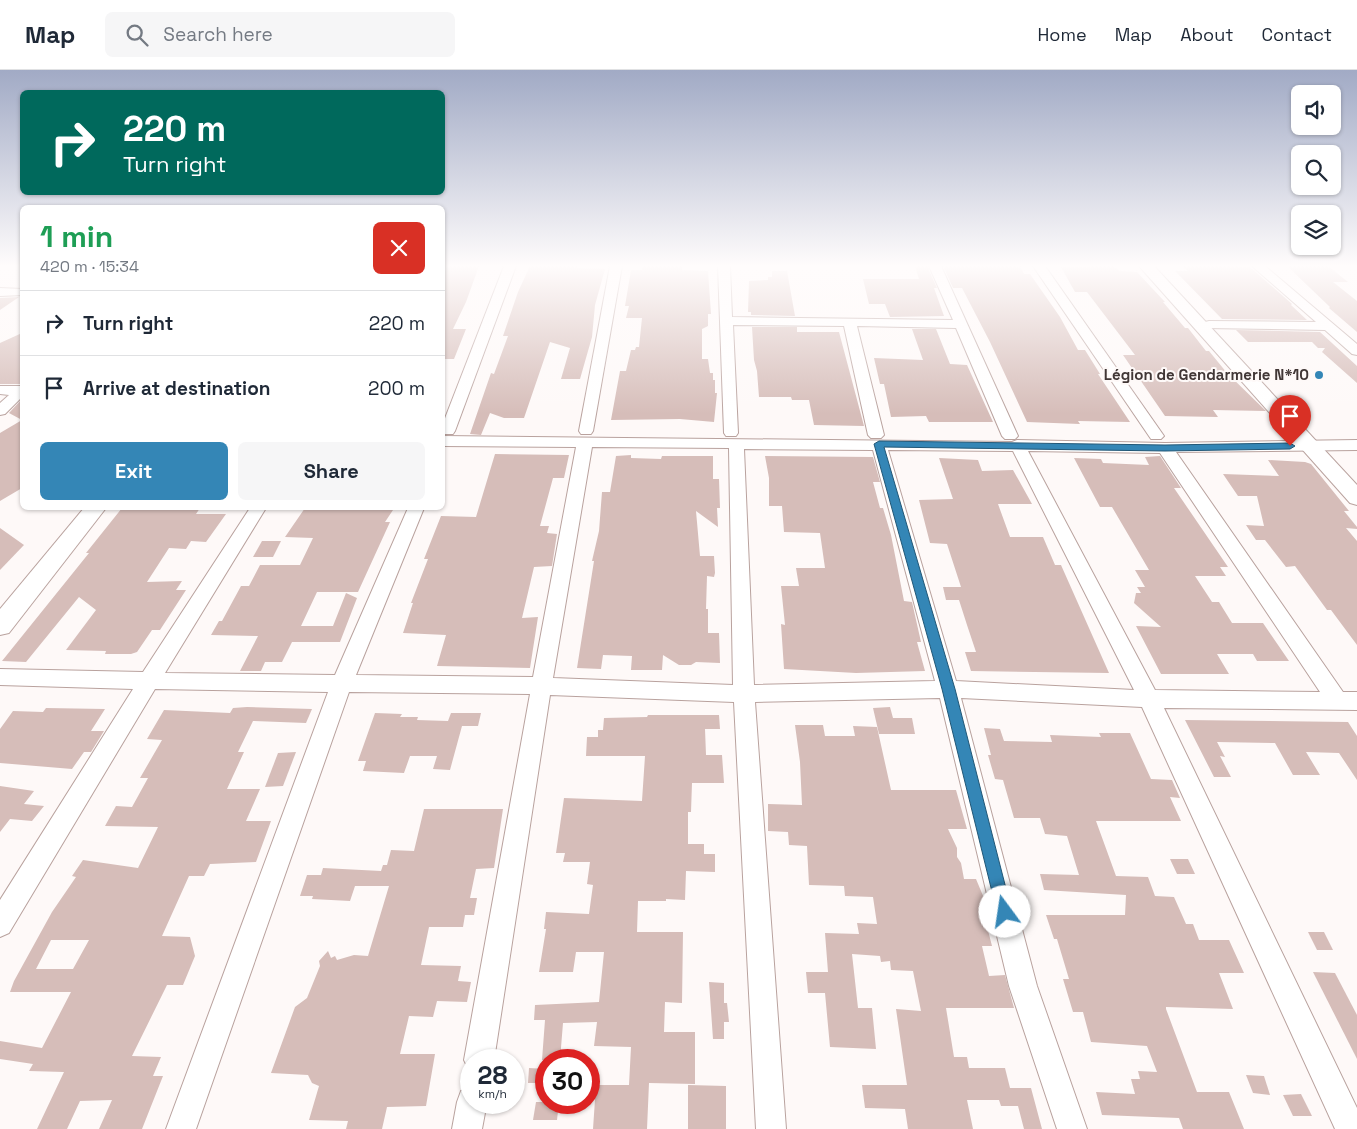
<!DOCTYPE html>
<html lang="en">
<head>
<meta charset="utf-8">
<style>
	body { margin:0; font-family:"Space Grotesk",sans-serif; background:#f6f6f7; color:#1f2937; height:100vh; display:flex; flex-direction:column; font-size:19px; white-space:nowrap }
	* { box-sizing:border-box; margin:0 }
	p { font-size:16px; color:#747a83 }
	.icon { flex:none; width:28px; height:28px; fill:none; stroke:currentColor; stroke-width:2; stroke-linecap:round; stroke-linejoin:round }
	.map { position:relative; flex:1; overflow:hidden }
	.details { position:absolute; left:20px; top:135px; width:425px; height:305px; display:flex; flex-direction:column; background:#fff; border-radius:8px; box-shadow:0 1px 4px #0004 }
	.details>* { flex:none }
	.guide { position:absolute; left:20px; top:20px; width:425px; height:105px; border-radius:8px; box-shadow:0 1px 4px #0004; background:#00695c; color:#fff; overflow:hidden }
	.fabs { position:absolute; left:1291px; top:15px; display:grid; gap:10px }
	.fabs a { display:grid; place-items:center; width:50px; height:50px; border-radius:8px; background:#fff; box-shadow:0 1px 4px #0004; font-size:25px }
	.speed { position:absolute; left:460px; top:979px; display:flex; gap:10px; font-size:25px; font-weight:700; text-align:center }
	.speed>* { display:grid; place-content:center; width:65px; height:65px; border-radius:50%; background:#fff; box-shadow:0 1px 4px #0004; line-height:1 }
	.speed small { font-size:12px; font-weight:400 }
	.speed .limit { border:8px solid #d22; background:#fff; color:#111 }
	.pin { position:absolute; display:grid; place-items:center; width:42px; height:42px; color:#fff; margin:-51px -21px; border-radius:50% 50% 50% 0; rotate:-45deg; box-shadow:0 0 5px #0007 }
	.pin .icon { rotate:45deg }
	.me { position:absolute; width:55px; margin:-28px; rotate:346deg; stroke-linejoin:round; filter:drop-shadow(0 0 4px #0008) }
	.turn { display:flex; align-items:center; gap:18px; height:105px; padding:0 20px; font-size:22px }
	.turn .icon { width:65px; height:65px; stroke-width:2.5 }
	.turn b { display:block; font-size:35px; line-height:42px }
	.round { display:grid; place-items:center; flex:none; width:52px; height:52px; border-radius:8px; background:#f6f6f7 }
	.overview { display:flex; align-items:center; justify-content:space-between; height:85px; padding:0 20px }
	h1 { font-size:30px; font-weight:800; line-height:38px; color:#1e9e55 }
	.cta { display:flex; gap:10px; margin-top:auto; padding:10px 20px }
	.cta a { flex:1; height:58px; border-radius:8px; background:#3486b6; color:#fff; font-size:20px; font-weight:800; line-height:58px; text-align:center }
	.cta a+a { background:#f6f6f7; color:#1f2937 }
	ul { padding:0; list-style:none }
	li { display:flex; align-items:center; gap:15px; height:65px; padding:0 20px; border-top:1px solid #e0e1e3 }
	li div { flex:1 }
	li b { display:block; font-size:19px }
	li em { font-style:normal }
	header { display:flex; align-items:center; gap:30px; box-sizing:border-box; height:70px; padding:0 25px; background:#fff; border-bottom:1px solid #e0e1e3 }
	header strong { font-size:24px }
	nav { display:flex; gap:28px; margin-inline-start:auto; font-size:18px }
	.search { width:350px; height:45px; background:#f6f6f7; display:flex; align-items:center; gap:12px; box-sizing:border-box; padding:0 18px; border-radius:8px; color:#747a83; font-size:19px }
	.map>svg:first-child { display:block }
	.building { fill:#d6bdb9; fill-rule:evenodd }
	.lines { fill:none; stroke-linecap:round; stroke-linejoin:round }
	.minor-casing { stroke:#b9a29e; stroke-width:2 }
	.tertiary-casing { stroke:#b9a29e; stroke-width:2 }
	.minor { fill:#fff; fill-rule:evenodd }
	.tertiary { fill:#fff; fill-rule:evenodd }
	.route { fill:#3486b6; stroke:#225776 }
	.poi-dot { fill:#3486b6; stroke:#fef9f8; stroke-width:2 }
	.labels { text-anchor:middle; stroke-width:4; stroke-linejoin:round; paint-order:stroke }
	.far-poi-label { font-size:15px; font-weight:bold; fill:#413736; stroke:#fef9f8; text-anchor:end }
</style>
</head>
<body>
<header>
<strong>Map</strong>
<div class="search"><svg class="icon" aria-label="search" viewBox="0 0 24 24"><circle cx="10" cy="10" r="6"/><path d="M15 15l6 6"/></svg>Search here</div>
<nav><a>Home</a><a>Map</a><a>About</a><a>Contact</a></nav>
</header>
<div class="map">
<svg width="1357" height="1059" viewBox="0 0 1357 1059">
	<rect width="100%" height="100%" fill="#fef9f8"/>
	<g class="building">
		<polygon points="448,196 479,196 466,232 453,259 466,259 454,289 442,289 442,206"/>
		<polygon points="530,196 578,196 577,198 605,199 595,235 592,267 580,309 561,309 570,278 550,272 524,348 504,348 490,343 481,365 470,364 491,303 494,304 508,266 503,266 518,222"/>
		<polygon points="642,196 679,196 682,197 682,200 708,201 711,244 708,244 708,256 702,259 702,289 708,289 710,303 713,303 713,310 715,310 715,323 717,323 714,352 680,349 611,350 620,301 626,301 631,280 635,280 636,277 639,277 642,248 626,248 629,236 625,236 631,200 642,200"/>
		<polygon points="915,196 927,196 937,218 934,218 944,246 890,247 885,234 869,234 863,209 919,209"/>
		<polygon points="943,196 1020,196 1024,204 1030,204 1060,247 1078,280 1085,280 1100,304 1098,304 1130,352 1078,351 1080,354 1027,352 990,272 962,218 953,218"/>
		<polygon points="1090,196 1113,196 1120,201 1137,202 1165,232 1163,232 1185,258 1188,258 1206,281 1209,281 1227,303 1266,341 1213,340 1218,347 1165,346 1123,285 1135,285 1087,222 1075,222 1061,197 1091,197"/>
		<polygon points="1182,196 1250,197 1292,234 1291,235 1307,250 1222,249 1175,201 1188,201"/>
		<polygon points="1287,196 1328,196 1348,212 1333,212 1357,231 1357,262 1329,238 1330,237"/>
		<polygon points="772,201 787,201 795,246 751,245 751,242 748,242 749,211 768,210 768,207 772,207"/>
		<polygon points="19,227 0,240 0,228"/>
		<polygon points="752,257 797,257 797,262 839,262 864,356 814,355 809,330 792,330 791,327 759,327 757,301 754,290"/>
		<polygon points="912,259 936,259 950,294 967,295 993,352 929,352 926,346 891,347 884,314 880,314 874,288 923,290"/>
		<polygon points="1236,260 1320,262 1357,296 1357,313 1322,282 1325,278 1318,278 1312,272 1248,272"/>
		<polygon points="22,263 22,314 0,314 0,273"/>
		<polygon points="22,329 22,350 9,343"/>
		<polygon points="22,350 22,418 0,431 0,363"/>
		<polygon points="495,384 569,385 564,408 553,408 540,456 549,456 547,463 557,464 552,496 534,497 522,548 538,547 530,598 437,596 446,565 403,563 413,533 411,533 428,489 424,489 441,446 476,447"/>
		<polygon points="631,385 631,388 661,389 662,386 713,386 713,409 719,409 720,438 717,438 718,457 696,441 700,486 714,486 715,503 714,507 707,506 706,539 708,539 708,563 719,563 720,593 696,592 691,595 679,595 663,585 662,600 631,600 632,586 603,585 601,599 577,598 594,491 592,491 599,461 602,422 610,422 616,386"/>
		<polygon points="765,386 873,387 880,412 873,412 880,438 883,438 891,465 904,531 912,532 921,572 917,572 925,601 856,603 784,599 781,554 785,555 781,516 799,516 796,498 825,498 820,463 784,462 782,436 769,436 769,408"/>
		<polygon points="1160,386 1181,418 1174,418 1228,497 1220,497 1226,506 1195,506 1212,532 1219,532 1232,553 1263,553 1289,591 1257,591 1253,584 1217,584 1229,604 1161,604 1136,556 1161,557 1134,533 1136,523 1141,523 1137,517 1145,517 1135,500 1149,500 1112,437 1100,437 1074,388 1101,389 1103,393 1149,395 1145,387"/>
		<polygon points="939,388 978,390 982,401 1013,400 1032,434 998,434 1010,467 1043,467 1055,495 1061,495 1109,603 971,601 965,582 976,582 967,555 959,530 946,530 943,517 961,517 947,474 930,473 919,430 953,429"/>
		<polygon points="1268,390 1305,392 1311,394 1349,441 1344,441 1357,457 1357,459 1346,458 1357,471 1357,575 1331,540 1327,540 1295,496 1286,497 1265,470 1256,470 1246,455 1264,456 1257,426 1238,426 1223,404 1279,406"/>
		<polygon points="122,438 200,438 196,444 226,444 206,472 191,471 186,479 169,478 147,512 182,511 176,520 186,520 160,560 152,560 137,582 131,584 105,584 106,581 66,580 96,540 79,527 26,592 2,591 89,483 86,483"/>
		<polygon points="305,438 368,438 393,440 385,452 390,452 358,522 317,522 301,556 333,556 346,523 357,528 340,572 292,572 282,592 265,592 261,601 240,601 258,566 211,565 219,551 222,551 241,516 249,516 260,495 300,495 313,468 285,467"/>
		<polygon points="0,458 24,475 0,500"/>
		<polygon points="262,471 281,471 273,487 253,487"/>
		<path d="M247,637L312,639L306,653L253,651L238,682H244L227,719H260L246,751H271L256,792L210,794L204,806H189L162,866L190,867L195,886L183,915H167L132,986L161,987L153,1006H163L142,1059H99L112,1030L80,1031L67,1059H37L64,1002L29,1001L33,994L0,989V971L42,978L71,922H10L14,911L52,842L76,807L72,806L83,790L138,798L158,757L105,756L116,736L132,737L148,708H140L162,670L147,669L164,640L230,643L233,638ZM51,870H89L73,899H36Z"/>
		<polygon points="890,637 893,648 912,648 915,664 879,664 873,638"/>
		<polygon points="46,638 105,639 91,661 104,661 91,682 84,682 72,699 0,693 0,659 13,641 43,642"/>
		<polygon points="375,643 402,644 400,647 418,647 417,650 448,651 451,643 481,643 478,656 462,656 450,700 433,699 437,686 410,686 404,703 363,701 366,691 358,691"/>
		<polygon points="648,645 719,645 720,659 705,659 706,685 722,685 724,713 692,713 691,742 688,742 688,774 704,774 704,784 715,784 715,802 686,801 685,830 666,829 666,831 638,831 637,862 683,862 682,933 665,932 664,962 695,962 695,1014 649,1013 647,1059 593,1059 596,1015 629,1015 631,977 594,976 597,952 563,953 560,990 542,990 545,950 534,950 535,935 599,932 604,882 576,882 573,902 539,902 546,859 544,859 546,842 589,844 593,815 587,814 590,792 563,792 565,783 556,783 564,728 642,731 645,686 586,686 587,667 598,667 598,660 603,660 604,648 647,647"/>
		<polygon points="1185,650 1348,652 1357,666 1357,710 1339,683 1306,682 1320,705 1293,705 1275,673 1217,672 1225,687 1220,686 1231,707 1214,707"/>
		<polygon points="795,655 823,655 825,666 855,666 853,656 877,657 891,720 956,720 967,759 948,759 957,778 957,787 961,793 964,809 976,809 986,833 981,833 992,876 982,876 989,906 1005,905 1014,938 946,938 954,987 967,987 969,998 1005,998 1010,1018 1031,1018 1042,1059 1024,1059 1018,1036 1001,1036 999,1030 967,1030 973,1059 908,1059 905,1039 865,1038 862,1015 907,1015 896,939 921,941 913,901 891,900 890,891 881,892 880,886 852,884 858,938 872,938 876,979 830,977 825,923 808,923 806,902 828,902 825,863 859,864 857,853 877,854 873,827 845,826 844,816 809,815 807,776 789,775 788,762 768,761 768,734 802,735 800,692"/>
		<polygon points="984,658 1000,659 1004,671 1052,672 1050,665 1101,667 1099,663 1130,663 1151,709 1172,710 1180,728 1170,727 1181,751 1096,751 1116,806 1148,807 1155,826 1174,827 1186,854 1193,854 1199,870 1229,870 1244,903 1219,903 1233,939 1166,937 1166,939 1197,1022 1229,1022 1244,1059 1183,1059 1179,1048 1102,1045 1096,1022 1135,1024 1131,1009 1140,1009 1138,1001 1157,1002 1147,976 1091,972 1083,942 1073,942 1063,909 1069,909 1057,869 1054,869 1046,845 1125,845 1126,825 1044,820 1040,804 1079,805 1067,766 1045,764 1040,748 1014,748 1003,710 995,709 988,685 991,685"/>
		<polygon points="296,682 283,716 265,717 278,683"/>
		<polygon points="0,716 34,721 24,734 44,736 32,751 10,749 0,762"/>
		<polygon points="424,739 503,739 494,798 476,799 470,828 477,828 474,845 465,845 463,857 429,857 421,895 461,896 458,911 471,912 467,932 437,931 433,947 409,946 400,984 435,984 426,1036 387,1037 382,1059 346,1059 348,1051 309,1050 319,1016 312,1013 308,1005 271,1003 295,937 307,928 320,896 319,891 328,881 331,888 335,886 337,890 354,885 368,886 389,816 355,816 350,831 312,829 313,826 300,826 307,805 321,805 323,798 381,801 383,795 387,795 391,780 414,781"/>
		<polygon points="1170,789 1188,789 1195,804 1177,804"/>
		<polygon points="1308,862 1324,862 1333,880 1317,880"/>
		<polygon points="1313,902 1335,903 1357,945 1357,989"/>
		<polygon points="709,912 724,913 724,933 727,933 729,952 724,952 724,969 713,969"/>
		<polygon points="529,998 546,999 546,1013 528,1013"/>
		<polygon points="1246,1005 1264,1006 1270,1025 1253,1023"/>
		<polygon points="688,1015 726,1016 726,1059 688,1059"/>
		<polygon points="1301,1024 1312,1046 1293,1046 1283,1025"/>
		<polygon points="536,1032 559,1032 557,1050 533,1050"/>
	</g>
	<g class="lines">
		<defs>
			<g id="minor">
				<polygon points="504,196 516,196 455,361 453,364 443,364 442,356"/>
				<polygon points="610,196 622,196 593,361 591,364 581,364 579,361"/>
				<polygon points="718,196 730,196 732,247 953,250 929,196 941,196 1018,366 1015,369 1005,369 1002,366 956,258 857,256 884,365 881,368 871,368 868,365 844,256 733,255 738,363 736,366 726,366 724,363"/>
				<polygon points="1033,196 1045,196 1164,366 1161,369 1151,369"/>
				<polygon points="1252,196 1265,196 1357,274 1357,285 1352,284 1325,260 1205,258 1203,255 1205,252 1209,251 1316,252"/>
				<polygon points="0,218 22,219 22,225 0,226"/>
				<polygon points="0,316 22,316 22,327 5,344 0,345 0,333 9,325 0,324"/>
				<path d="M442,366L1012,372L1017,370L1165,373L1357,370V380L1176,382L1343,622H1357V640L1164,638L1357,1038V1059H1335L1142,637L961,628L1037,916L1087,1059H1057L1009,916L940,628L755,632L786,1059H756L734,632L550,625L494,990H471V1001L469,1000L464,990L530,624L349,622L196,1059H166L328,622L155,619L9,863L0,867V830L133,619L0,615V599L143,602L250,438H266L165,603L335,605L408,438H424L356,605L533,607L576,377L442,376ZM592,377L729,378L733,615L553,608ZM744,379L873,380L935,611L754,615ZM888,380L1013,381L1134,620L956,611ZM1028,381L1160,383L1320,622L1155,620Z"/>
				<polygon points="471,1017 471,1032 487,1032 482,1059 452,1059 457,1032 461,1021"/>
			</g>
			<g id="tertiary">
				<polygon points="1139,196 1154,196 1357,415 1357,435 1350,433"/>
				<polygon points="84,438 106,438 9,563 0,565 0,539"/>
			</g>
		</defs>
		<use href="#minor" class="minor-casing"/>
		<use href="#tertiary" class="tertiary-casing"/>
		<use href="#minor" class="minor"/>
		<use href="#tertiary" class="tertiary"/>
	</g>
	<linearGradient id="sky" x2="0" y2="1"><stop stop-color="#a1aac5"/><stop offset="0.57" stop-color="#fffcfc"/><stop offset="1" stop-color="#fffcfc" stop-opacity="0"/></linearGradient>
	<rect width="1357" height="344" fill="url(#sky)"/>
	<polygon class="route" points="879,371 1165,375 1290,373 1295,376 1290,379 1165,381 884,377 955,619 1012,842 1010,847 1005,849 999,847 997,842 942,619 874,374"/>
	<circle class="poi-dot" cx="1319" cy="305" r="5"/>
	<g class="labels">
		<g class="far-poi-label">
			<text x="1309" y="310">Légion de Gendarmerie N*10</text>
		</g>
	</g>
</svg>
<div class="fabs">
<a><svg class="icon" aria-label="sound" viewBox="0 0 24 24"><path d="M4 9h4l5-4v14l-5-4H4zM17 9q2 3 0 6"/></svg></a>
<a><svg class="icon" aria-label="search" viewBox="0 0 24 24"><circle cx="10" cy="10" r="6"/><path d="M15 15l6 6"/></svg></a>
<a><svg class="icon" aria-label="layers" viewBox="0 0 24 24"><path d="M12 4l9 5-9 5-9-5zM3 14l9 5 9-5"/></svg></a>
</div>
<div class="speed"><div>28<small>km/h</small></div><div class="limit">30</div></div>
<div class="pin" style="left:1290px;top:376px;background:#d93025"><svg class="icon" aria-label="arrive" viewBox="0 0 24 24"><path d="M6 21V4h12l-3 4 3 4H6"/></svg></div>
<svg class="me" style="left:1005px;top:842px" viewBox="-20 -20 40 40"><circle r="19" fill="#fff"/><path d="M0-13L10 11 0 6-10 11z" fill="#3486b6"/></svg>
<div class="guide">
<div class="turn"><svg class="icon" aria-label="right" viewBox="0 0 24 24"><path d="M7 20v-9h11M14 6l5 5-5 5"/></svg><div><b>220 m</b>Turn right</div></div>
</div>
<section class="details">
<div class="overview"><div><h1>1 min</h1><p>420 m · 15:34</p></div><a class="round" style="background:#d93025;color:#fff"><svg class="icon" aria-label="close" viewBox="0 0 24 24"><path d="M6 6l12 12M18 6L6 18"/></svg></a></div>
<ul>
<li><svg class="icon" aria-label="right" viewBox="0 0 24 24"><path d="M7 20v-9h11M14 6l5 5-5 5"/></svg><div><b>Turn right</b></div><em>220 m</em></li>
<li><svg class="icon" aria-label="arrive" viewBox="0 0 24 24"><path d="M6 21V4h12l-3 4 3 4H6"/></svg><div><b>Arrive at destination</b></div><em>200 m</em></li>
</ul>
<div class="cta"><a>Exit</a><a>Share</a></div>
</section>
</div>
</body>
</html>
